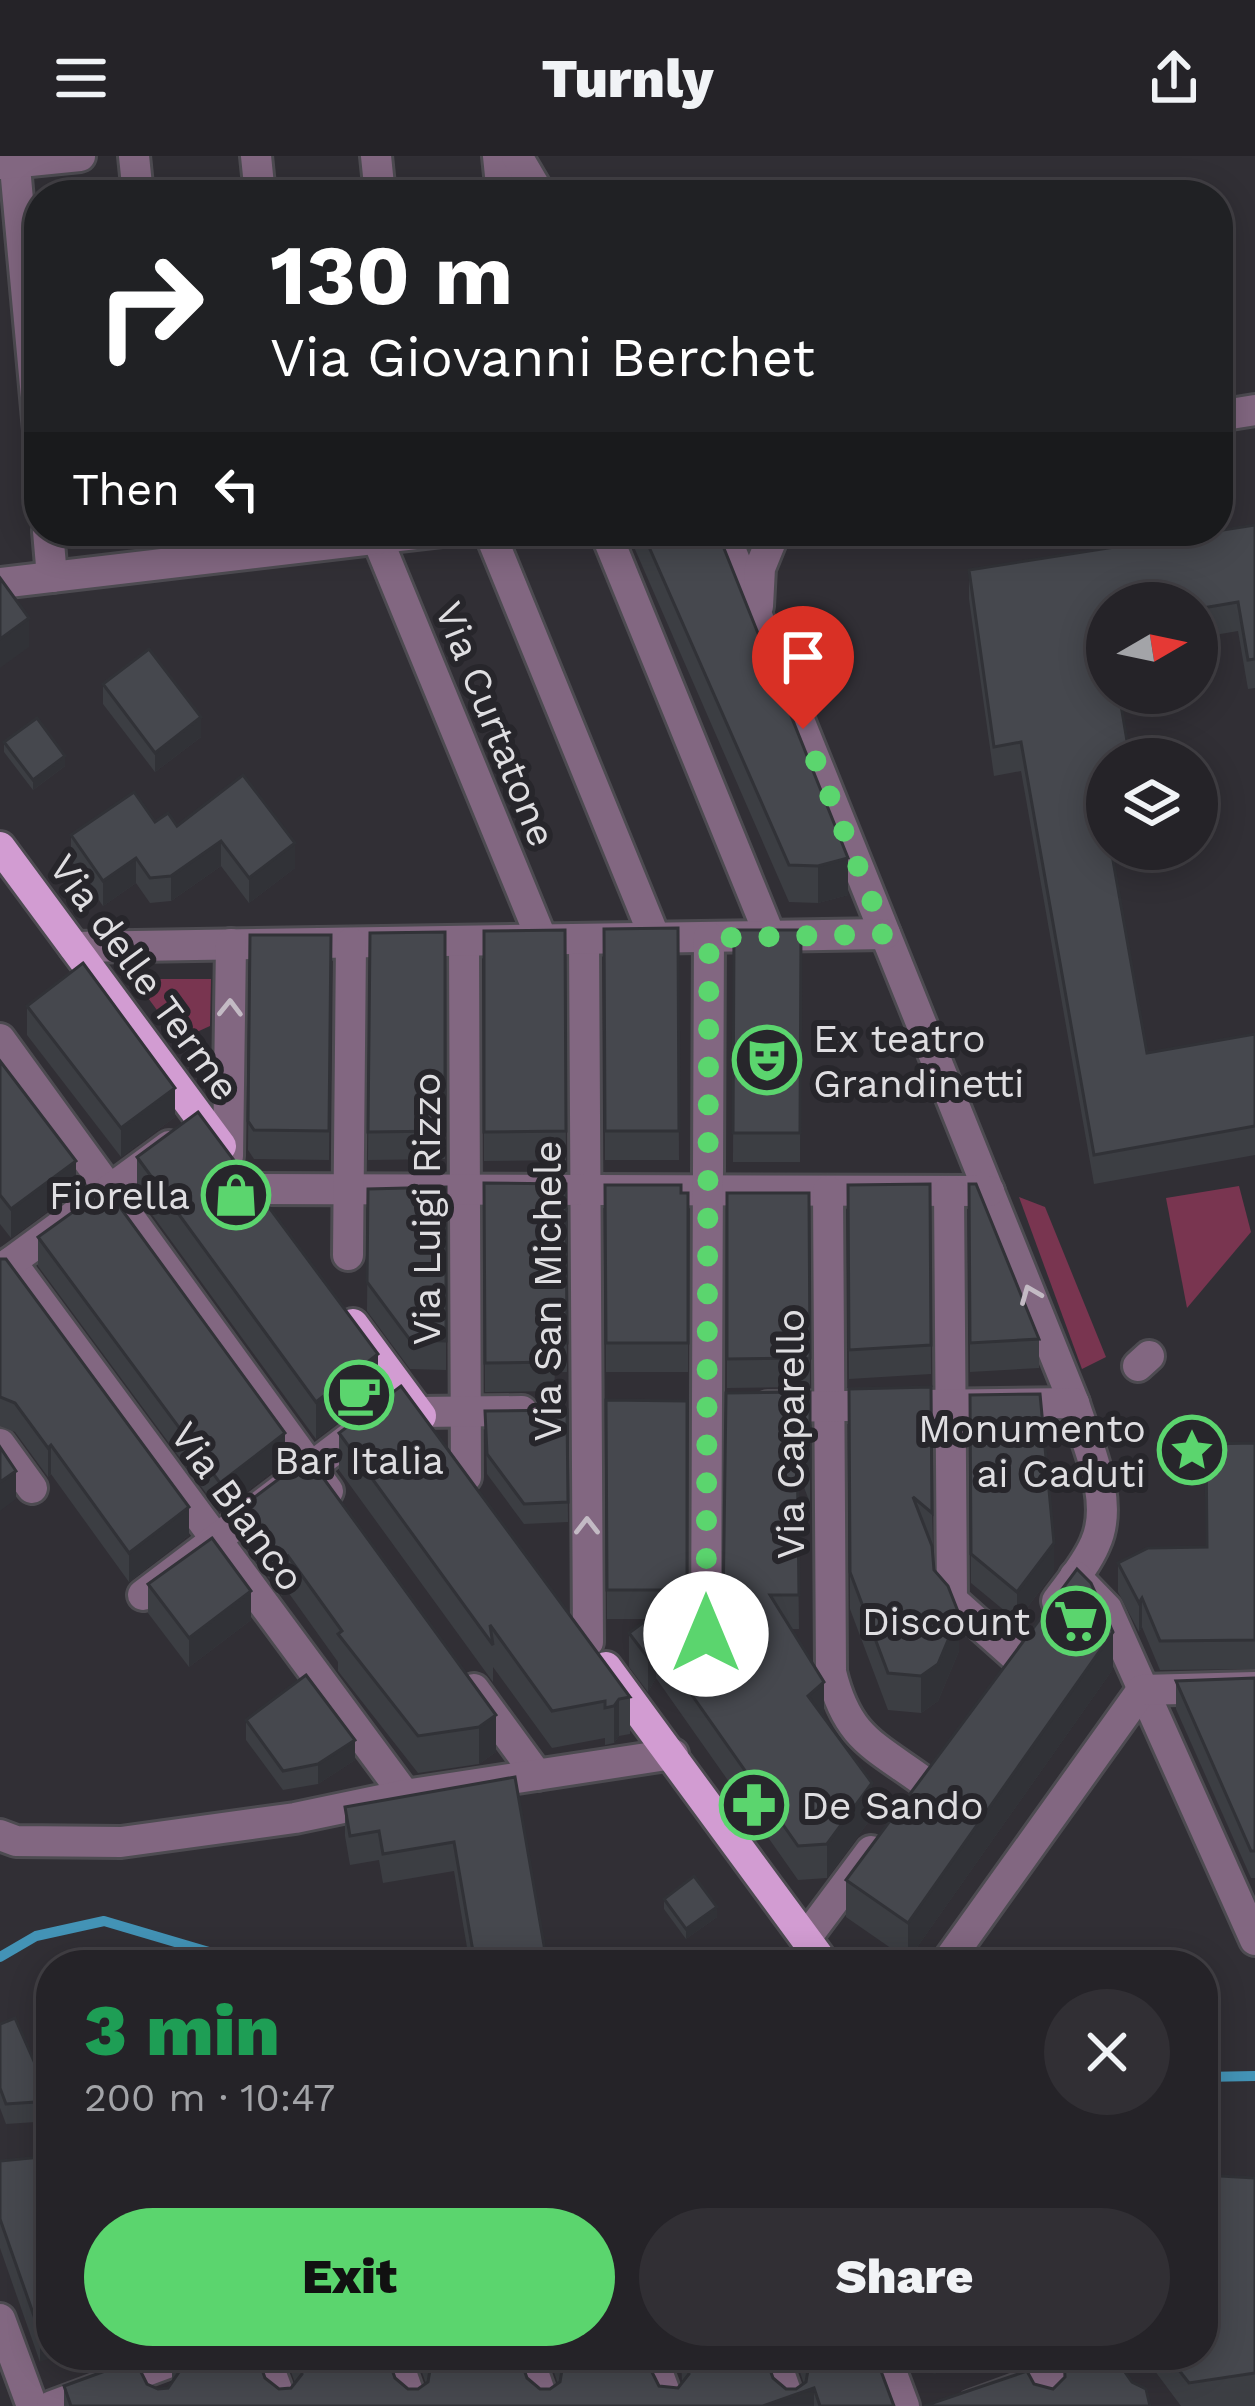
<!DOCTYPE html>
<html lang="en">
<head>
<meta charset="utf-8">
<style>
	body { margin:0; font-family:"Work Sans",sans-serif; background:#312f34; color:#f1f3f6; height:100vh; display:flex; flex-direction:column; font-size:45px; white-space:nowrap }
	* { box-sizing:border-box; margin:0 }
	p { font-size:39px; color:#a3a4a8 }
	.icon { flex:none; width:66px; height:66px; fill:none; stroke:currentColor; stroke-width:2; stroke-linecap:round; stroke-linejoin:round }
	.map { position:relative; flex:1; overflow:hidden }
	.details { position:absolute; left:36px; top:1794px; width:1182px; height:420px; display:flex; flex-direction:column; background:#252328; border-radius:48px; box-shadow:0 6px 30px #0003,0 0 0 3px #424045 }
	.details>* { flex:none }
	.top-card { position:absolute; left:24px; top:24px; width:1209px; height:366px; border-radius:48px; box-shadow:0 6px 30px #0003,0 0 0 3px #424045; background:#202124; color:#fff; overflow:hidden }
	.needle { width:78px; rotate:81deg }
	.buttons { position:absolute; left:1086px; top:426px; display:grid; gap:24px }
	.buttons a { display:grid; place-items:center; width:132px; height:132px; border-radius:50%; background:#252328; box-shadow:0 6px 30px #0003,0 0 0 3px #424045; font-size:60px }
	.pin { position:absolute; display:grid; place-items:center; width:102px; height:102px; color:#fff; margin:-123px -51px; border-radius:50% 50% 50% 0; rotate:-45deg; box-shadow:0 0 12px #0007 }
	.pin .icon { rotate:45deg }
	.me { position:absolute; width:132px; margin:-66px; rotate:0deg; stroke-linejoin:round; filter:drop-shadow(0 0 9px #0008) }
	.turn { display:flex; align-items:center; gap:42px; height:252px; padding:0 48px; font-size:54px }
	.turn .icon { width:156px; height:156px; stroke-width:2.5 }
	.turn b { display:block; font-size:84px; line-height:102px }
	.then { display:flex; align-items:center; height:114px; padding:0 48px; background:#0003; gap:24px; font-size:45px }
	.round { display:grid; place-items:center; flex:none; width:126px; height:126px; border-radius:63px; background:#312f34 }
	.headline { display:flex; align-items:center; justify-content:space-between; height:204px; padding:0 48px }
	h1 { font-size:72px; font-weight:800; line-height:90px; color:#1e9e55 }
	.action { display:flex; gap:24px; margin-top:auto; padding:24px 48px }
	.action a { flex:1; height:138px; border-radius:72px; background:#5bd56e; color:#111; font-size:48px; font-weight:800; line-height:138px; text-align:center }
	.action a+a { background:#312f34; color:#f1f3f6 }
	header { display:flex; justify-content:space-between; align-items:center; height:156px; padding:0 48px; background:#252328; font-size:54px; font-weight:800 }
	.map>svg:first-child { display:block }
	.green { fill:#793550 }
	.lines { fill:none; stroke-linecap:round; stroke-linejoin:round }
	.stream { stroke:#4393b6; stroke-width:10 }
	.minor-casing { stroke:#4d4b51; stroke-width:36 }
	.major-casing { stroke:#4d4b51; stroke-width:36 }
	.minor { stroke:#826781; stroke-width:30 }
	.major { stroke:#d29cd2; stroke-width:30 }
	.wall { fill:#3c3e43 }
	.shaded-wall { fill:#313237 }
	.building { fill:#46484e; stroke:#313237; stroke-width:3 }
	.oneway { stroke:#c3bac4 }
	.route { stroke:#5bd56e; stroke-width:21; stroke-dasharray:0 37.8 }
	.labels { text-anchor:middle; stroke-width:12; stroke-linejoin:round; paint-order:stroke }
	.street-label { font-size:39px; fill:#dfdee1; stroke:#27262b }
	.poi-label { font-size:39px; fill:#dfdee1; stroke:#27262b; text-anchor:end }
</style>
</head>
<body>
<header><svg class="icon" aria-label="menu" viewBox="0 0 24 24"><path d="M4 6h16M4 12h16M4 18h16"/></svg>Turnly<svg class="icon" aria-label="share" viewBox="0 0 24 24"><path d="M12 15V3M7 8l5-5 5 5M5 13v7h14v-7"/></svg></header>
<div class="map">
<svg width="1255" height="2250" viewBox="0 0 1255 2250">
	<rect width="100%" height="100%" fill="#312f35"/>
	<g class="green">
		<polygon points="148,823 211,823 210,870 179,884 140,831"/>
		<polygon points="1239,1030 1251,1076 1187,1152 1166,1042"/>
		<polygon points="1019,1041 1045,1051 1106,1201 1082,1213"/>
	</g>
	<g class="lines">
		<g class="stream">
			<polyline points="0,1801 36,1780 104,1765 253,1809"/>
			<polyline points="1203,1921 1255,1920"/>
		</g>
		<defs>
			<g id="minor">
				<polyline points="14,0 39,274"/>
				<polyline points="134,0 138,39"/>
				<polyline points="256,0 260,39"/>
				<polyline points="376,0 380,39"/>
				<polyline points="498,0 502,39"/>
				<polyline points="517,0 540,39"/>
				<polyline points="0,8 80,0"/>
				<polyline points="1218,260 1255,254"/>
				<polyline points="48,375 52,421"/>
				<polyline points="489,375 655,782"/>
				<polyline points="605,375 770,780"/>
				<path d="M723,375L1074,1247C1087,1289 1115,1345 1095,1388C1086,1409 1070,1427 1057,1445"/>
				<polyline points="377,382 542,784"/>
				<polyline points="0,427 441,375"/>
				<polyline points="758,450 760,412 775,375"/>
				<polyline points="584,783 588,1486"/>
				<polyline points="464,785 466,1321"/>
				<polyline points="74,791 885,778"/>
				<polyline points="0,883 328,1335"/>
				<polyline points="228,1000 231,788"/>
				<polyline points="253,1033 989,1035"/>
				<path d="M828,1035L831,1516C847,1581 872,1588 923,1625"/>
				<polyline points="949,1035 952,1444 1016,1501"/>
				<polyline points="348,1099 351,787"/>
				<polyline points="11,1106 405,1639"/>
				<polyline points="0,1114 169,990"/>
				<polyline points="1138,1210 1149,1200"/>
				<polyline points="768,1251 1074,1247"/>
				<polyline points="418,1256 522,1255"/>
				<polyline points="0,1288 32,1332"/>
				<polyline points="1075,1420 1107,1453 1255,1784"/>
				<polyline points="143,1439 372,1265"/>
				<polyline points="706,1478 709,781"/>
				<polyline points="474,1533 537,1619"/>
				<polyline points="0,1679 16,1685 121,1686 295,1662 405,1639 673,1598"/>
				<polyline points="806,1782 871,1695"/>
				<polyline points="945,1809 1142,1534 1255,1531"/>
				<polyline points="0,2163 32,2250"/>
				<polyline points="264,2199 283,2250"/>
				<polyline points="395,2199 413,2250"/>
				<polyline points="527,2199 545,2250"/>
				<polyline points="651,2199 670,2250"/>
				<polyline points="773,2199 791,2250"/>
				<polyline points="885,2199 904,2250"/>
				<polyline points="52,2250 189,2199"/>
				<polyline points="972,2250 1100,2203"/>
			</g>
			<g id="major">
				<polyline points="0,691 221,990"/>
				<polyline points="353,1168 421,1260"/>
				<polyline points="606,1511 825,1809"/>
			</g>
		</defs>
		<use href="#minor" class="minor-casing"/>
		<use href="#major" class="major-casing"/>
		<use href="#minor" class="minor"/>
		<use href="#major" class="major"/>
	</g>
	<g class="wall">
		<polygon points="1255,369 1255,532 1248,533 1238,475 1197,482 1197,447 1107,447 1107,663 1105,663 1147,897 1255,878 1255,999 1094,1028 1021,615 994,620 969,443 969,414"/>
		<polygon points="627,375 717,375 848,739 818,747 789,746"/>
		<polygon points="103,528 201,581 155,616 103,548"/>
		<polygon points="4,586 65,610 33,634 4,596"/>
		<polygon points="155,666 177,670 295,712 249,747 221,710 171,745 150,747 136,727 103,750 71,704 71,679"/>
		<polygon points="678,772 679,1004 605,1004 604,773"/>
		<polygon points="565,774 566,1004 484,1005 484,775"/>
		<polygon points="734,774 801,774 800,1006 733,1006"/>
		<polygon points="445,776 445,1003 368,1004 370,777"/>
		<polygon points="250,779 331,779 329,1004 254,1003 248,994"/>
		<polygon points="27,850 175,961 121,1001 27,879"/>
		<polygon points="0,905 76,1034 11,1082 0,1068"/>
		<polygon points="137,1001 378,1235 316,1283 137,1038"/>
		<polygon points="484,1027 566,1028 567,1216 555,1216 554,1235 485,1236"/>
		<polygon points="930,1028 931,1218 849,1223 848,1029"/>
		<polygon points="969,1028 1039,1183 1039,1212 970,1216"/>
		<polygon points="605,1029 688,1037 688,1216 606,1216"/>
		<polygon points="446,1031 446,1214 410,1213 367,1155 368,1033"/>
		<polygon points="727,1037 809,1037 810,1231 727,1232"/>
		<polygon points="38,1081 285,1306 220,1356 38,1110"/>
		<polygon points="0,1103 189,1379 129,1426 51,1318 48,1321 15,1276 0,1270"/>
		<polygon points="849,1233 932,1357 934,1414 959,1495 938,1545 921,1557 888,1554 850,1453"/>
		<polygon points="810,1236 810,1347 797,1313 799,1473 791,1473 823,1561 872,1661 827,1722 798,1724 656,1522 648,1536 629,1511 629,1477 648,1463 607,1463 606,1244 687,1435 689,1453 697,1461 715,1461 723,1453"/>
		<polygon points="970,1239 1054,1416 1017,1465 971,1427"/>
		<polygon points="567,1254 568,1366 524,1368 487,1318 485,1255"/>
		<polygon points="339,1277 630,1541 630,1578 619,1580 614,1587 605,1589 605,1582 552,1592 493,1511 493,1526 339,1314"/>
		<polygon points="1255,1287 1255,1513 1160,1514 1142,1471 1139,1476 1118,1436 1118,1407 1207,1391"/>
		<polygon points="308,1301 496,1596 479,1608 418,1617 338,1515 338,1506 288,1436 282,1440 243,1387 243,1350"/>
		<polygon points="148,1428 251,1464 189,1511 148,1457"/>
		<polygon points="1113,1513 908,1804 846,1761 846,1724"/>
		<polygon points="1255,1522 1255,1722 1251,1722 1176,1553 1176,1525"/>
		<polygon points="246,1564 355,1604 318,1628 283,1634 246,1584"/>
		<polygon points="515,1621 545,1795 545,1809 470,1809 454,1715 383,1727 379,1704 350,1709 345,1680 345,1651"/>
		<polygon points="664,1743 717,1761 686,1783 664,1753"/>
		<polygon points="0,1868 51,1944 51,1965 6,1968 0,1952"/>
		<polygon points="51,2000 40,2206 0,2092 0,2005"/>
		<polygon points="1255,2022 1255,2250 1181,2250 1143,2199 1203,2199"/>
		<polygon points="172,2199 257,2199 265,2222 279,2233 291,2232 295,2227 285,2199 387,2199 395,2222 408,2233 418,2233 426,2228 416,2199 519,2199 527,2222 540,2233 550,2233 558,2228 548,2199 637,2199 659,2230 678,2232 682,2227 681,2199 765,2199 773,2222 786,2233 796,2233 804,2228 794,2199 875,2199 894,2250 64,2250 64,2230 147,2228 158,2233 168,2232 172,2226"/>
		<polygon points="927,2199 984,2199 934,2218"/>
	</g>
	<g class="shaded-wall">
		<polygon points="29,462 29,491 0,512 0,483"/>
		<polygon points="201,561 201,581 155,616 155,597"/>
		<polygon points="65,600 65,610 33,634 33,624"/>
		<polygon points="221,685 221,710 171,745 171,720"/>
		<polygon points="295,687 295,712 249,747 249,722"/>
		<polygon points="136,702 136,727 103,750 103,725"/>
		<polygon points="848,702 848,739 818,747 818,710"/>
		<polygon points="175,932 175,961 121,1001 121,972"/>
		<polygon points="76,1005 76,1034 11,1082 11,1053"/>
		<polygon points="378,1198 378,1235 316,1283 316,1246"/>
		<polygon points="285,1277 285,1306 220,1356 220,1327"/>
		<polygon points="51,1289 51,1318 48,1321 48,1292"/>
		<polygon points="16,1315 16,1343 0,1355 0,1326"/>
		<polygon points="189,1351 189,1379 129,1426 129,1397"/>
		<polygon points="1054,1387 1054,1416 1017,1465 1017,1436"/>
		<polygon points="288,1400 288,1436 282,1440 282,1403"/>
		<polygon points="251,1435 251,1464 189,1511 189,1482"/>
		<polygon points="1142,1442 1142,1471 1139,1476 1139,1447"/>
		<polygon points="959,1458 959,1495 938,1545 921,1557 921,1520"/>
		<polygon points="1113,1476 1113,1513 908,1804 908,1767"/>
		<polygon points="656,1488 656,1522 648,1536 648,1502"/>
		<polygon points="824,1526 824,1560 808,1574 808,1540"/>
		<polygon points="619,1543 619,1580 614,1587 614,1550"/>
		<polygon points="496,1559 496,1596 479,1608 479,1571"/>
		<polygon points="355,1584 355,1604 318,1628 318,1608"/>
		<polygon points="872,1627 872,1661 827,1722 827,1688"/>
		<polygon points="717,1751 717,1761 686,1783 686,1773"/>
		<polygon points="51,2173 51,2199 60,2199 40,2206 40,2177"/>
		<polygon points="934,2199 984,2199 934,2218"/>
		<polygon points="814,2232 814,2250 763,2250"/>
	</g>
	<g class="building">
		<polygon points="1255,369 1255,503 1248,504 1238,446 1197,453 1197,447 1107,447 1107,537 1119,537 1130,603 1107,603 1107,634 1100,635 1107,672 1107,693 1111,693 1147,897 1255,878 1255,970 1094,999 1021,586 994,591 969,414"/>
		<polygon points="642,375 717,375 848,702 818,710 789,709"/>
		<polygon points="0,422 29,462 0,483"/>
		<polygon points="149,493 201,561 155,597 103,528"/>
		<polygon points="37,562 65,600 33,624 4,586"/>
		<polygon points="243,619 295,687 249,722 221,685 171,720 150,722 136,702 103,725 71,679 134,636 155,666 168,657 177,670"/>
		<polygon points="678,772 679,975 605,975 604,773"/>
		<polygon points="565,774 566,975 484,976 484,775"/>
		<polygon points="734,774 801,774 800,977 733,977"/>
		<polygon points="445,776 445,975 368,976 370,777"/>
		<polygon points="250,779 331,779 329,975 254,974 248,965"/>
		<polygon points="83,807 175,932 121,972 27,850"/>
		<polygon points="0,905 76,1005 11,1053 0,1039"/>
		<polygon points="198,956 378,1198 316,1246 137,1001"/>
		<polygon points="484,1027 566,1028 567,1187 555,1187 554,1206 485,1207"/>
		<polygon points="930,1028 931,1189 849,1194 848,1029"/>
		<polygon points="969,1028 976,1028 1039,1183 970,1187"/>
		<polygon points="605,1029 681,1029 681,1037 688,1037 688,1187 606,1187"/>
		<polygon points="446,1031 446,1185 410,1184 367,1126 368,1033"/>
		<polygon points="106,1032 285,1277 220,1327 38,1081"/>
		<polygon points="727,1037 809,1037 810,1202 727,1203"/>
		<polygon points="0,1103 6,1103 189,1351 129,1397 51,1289 48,1292 15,1247 0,1241"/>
		<polygon points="401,1230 630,1541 619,1543 614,1550 605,1552 605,1545 552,1555 490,1469 493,1489 339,1277"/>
		<polygon points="931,1231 932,1357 913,1341 932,1390 934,1414 948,1430 959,1458 938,1508 921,1520 888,1517 850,1416 849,1233"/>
		<polygon points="810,1236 810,1313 797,1277 799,1439 770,1439 824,1526 808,1540 872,1627 827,1688 798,1690 656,1488 648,1502 629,1477 687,1434 689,1453 697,1461 715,1461 723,1453 726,1237"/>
		<polygon points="1040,1238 1054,1387 1017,1436 971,1398 970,1239"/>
		<polygon points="606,1244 687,1245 687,1434 607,1434"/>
		<polygon points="567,1254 568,1346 524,1348 487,1298 485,1255"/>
		<polygon points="1255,1287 1255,1484 1160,1485 1142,1442 1139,1447 1118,1407 1148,1392 1207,1391 1206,1288"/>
		<polygon points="0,1291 16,1315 0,1326"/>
		<polygon points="308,1301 496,1559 479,1571 418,1580 338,1478 342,1475 288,1400 282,1403 243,1350"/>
		<polygon points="212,1382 251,1435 189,1482 148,1428"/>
		<polygon points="1077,1413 1091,1427 1113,1476 908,1767 846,1724"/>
		<polygon points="306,1519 355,1584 318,1608 283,1615 246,1564"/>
		<polygon points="1255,1522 1255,1695 1251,1695 1176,1525"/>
		<polygon points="515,1621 545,1795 475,1807 454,1686 383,1698 379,1675 350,1680 345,1651"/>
		<polygon points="694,1720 717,1751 686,1773 664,1743"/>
		<polygon points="15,1862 51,1944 51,1945 6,1948 0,1932 0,1868"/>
		<polygon points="51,2000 51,2173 40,2177 0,2063 0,2005"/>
		<polygon points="1203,2019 1255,2022 1255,2217 1189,2227 1167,2199 1203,2199"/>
		<polygon points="174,2199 257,2199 265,2222 279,2233 291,2232 302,2218 298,2199 387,2199 395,2222 408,2233 418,2233 428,2226 431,2208 428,2199 519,2199 527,2222 540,2233 550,2233 560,2226 563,2208 560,2199 637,2199 639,2204 645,2202 659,2230 678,2232 689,2218 684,2199 765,2199 773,2222 786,2233 796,2233 806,2226 809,2208 806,2199 875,2199 894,2250 820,2250 814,2232 763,2250 71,2250 64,2230 135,2204 147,2228 158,2233 168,2232 179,2216"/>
		<polygon points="1070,2199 1113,2199 1132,2226 1146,2233 1150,2250 924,2250 1027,2215 1034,2228 1053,2233 1065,2221 1064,2201"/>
	</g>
	<defs><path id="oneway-chevron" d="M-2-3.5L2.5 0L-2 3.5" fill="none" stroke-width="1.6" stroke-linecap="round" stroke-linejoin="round" transform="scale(3)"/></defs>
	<g class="oneway">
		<use href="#oneway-chevron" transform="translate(230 852) rotate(-89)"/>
		<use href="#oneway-chevron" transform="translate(1030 1138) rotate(-112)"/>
		<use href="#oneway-chevron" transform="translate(587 1370) rotate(-90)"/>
	</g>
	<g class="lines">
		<polyline class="route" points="706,1478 709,782 885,778 803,573"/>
	</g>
	<defs>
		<symbol id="theatre-ring" viewBox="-11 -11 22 22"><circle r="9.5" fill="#27262b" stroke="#5bd56e" stroke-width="1.5"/><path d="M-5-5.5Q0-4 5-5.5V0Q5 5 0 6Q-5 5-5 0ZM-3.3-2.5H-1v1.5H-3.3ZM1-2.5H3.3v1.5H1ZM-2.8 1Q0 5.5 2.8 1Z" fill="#5bd56e"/></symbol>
		<symbol id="shop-ring" viewBox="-11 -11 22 22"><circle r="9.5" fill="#27262b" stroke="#5bd56e" stroke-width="1.5"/><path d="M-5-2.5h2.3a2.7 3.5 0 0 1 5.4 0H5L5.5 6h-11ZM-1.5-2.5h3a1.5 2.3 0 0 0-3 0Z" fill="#5bd56e"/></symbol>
		<symbol id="cafe-ring" viewBox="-11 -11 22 22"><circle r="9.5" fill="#27262b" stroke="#5bd56e" stroke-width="1.5"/><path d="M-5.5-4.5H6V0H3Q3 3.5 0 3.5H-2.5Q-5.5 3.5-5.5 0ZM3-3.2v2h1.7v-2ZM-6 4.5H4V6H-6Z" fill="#5bd56e"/></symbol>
		<symbol id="sight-ring" viewBox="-11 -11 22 22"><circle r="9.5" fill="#27262b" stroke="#5bd56e" stroke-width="1.5"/><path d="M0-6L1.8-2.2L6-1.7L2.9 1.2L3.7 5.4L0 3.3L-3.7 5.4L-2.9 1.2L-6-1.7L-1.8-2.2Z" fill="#5bd56e"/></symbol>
		<symbol id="supermarket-ring" viewBox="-11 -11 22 22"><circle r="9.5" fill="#27262b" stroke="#5bd56e" stroke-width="1.5"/><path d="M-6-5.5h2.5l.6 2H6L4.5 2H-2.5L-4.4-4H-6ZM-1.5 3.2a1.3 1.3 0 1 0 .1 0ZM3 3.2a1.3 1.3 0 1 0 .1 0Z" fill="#5bd56e"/></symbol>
		<symbol id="pharmacy-ring" viewBox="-11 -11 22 22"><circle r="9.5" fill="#27262b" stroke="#5bd56e" stroke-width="1.5"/><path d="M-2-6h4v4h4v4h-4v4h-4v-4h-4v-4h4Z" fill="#5bd56e"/></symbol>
	</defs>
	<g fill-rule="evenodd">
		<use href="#theatre-ring" x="729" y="866" width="76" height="76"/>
		<use href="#shop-ring" x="198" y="1001" width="76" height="76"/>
		<use href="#cafe-ring" x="321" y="1201" width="76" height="76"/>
		<use href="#sight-ring" x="1154" y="1256" width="76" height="76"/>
		<use href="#supermarket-ring" x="1038" y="1427" width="76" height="76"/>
		<use href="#pharmacy-ring" x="716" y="1611" width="76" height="76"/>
	</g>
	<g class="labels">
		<g class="street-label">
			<text transform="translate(496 568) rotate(68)" y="14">Via Curtatone</text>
			<text transform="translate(145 821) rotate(54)" y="14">Via delle Terme</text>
			<text transform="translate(426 1053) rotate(-90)" y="14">Via Luigi Rizzo</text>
			<text transform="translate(547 1135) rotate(-90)" y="14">Via San Michele</text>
			<text transform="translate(790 1278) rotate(-90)" y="14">Via Caparello</text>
			<text transform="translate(238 1350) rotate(54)" y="14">Via Bianco</text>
		</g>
		<g class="poi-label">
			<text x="813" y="896" text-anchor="start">Ex teatro<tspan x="813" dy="45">Grandinetti</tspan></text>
			<text x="190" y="1053">Fiorella</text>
			<text x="1146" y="1286">Monumento<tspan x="1146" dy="45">ai Caduti</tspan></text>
			<text x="359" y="1318" text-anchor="middle">Bar Italia</text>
			<text x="1030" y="1479">Discount</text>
			<text x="801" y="1663" text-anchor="start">De Sando</text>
		</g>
	</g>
</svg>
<div class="buttons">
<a><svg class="needle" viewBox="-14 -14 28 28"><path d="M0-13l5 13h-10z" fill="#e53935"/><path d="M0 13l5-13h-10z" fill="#a3a4a8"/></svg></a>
<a><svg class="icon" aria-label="layers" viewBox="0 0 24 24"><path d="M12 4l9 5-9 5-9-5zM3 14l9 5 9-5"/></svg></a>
</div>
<div class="pin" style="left:803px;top:573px;background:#d93025"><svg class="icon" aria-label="arrive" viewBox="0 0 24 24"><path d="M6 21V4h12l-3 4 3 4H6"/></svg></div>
<svg class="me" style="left:706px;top:1478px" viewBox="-20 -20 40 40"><circle r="19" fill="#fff"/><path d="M0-13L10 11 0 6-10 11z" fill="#5bd56e"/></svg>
<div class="top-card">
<div class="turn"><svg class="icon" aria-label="right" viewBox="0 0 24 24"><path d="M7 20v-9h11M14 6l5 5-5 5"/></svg><div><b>130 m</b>Via Giovanni Berchet</div></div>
<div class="then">Then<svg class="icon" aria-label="left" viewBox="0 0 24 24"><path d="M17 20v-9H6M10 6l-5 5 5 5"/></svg></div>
</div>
<section class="details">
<div class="headline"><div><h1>3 min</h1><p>200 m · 10:47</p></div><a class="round"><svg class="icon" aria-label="close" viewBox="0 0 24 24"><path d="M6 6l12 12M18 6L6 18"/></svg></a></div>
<div class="action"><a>Exit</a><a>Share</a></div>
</section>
</div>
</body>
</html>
